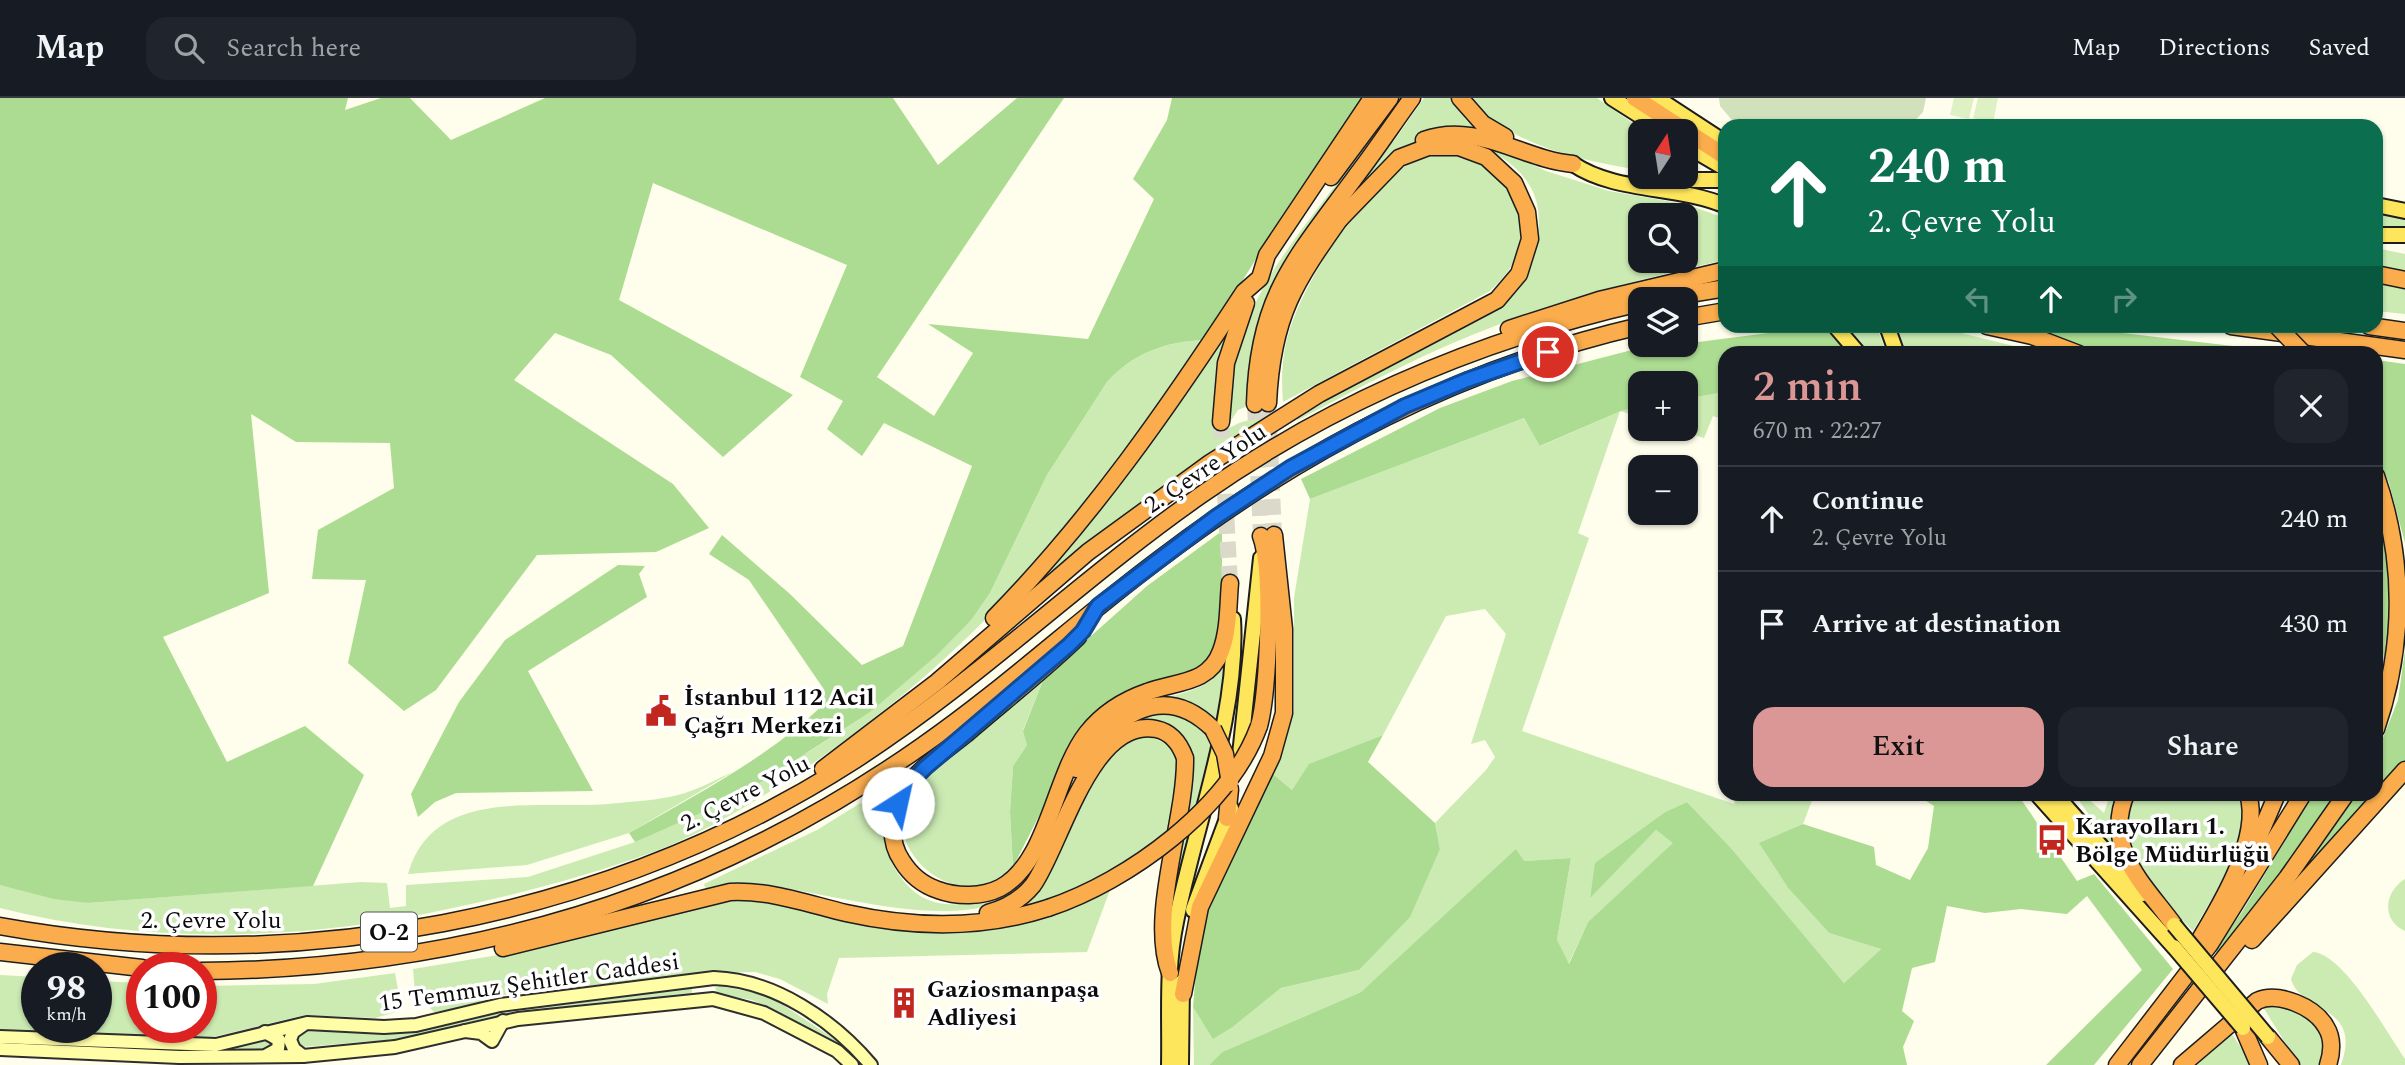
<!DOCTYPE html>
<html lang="en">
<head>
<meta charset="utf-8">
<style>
	body { margin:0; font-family:Spectral,serif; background:#20242c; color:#f1f3f6; height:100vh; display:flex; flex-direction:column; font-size:26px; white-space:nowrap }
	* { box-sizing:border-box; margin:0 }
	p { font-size:23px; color:#9ea1a6 }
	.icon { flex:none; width:38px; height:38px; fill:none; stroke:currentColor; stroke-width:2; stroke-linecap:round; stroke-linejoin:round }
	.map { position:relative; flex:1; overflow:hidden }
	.panel { position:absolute; left:1718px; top:248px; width:665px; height:455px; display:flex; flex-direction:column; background:#171b24; border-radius:21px; box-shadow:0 2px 5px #0004 }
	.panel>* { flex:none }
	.top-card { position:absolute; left:1718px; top:21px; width:665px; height:214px; border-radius:21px; box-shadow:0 2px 5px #0004; background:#0b6e4f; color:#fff; overflow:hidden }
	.needle { width:46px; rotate:12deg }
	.buttons { position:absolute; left:1628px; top:21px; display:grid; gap:14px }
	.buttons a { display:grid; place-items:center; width:70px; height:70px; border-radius:14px; background:#171b24; box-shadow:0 2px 5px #0004; font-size:35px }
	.speed { position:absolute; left:21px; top:854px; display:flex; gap:14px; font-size:35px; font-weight:700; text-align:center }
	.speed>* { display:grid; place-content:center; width:91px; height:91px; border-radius:50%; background:#171b24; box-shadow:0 2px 5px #0004; line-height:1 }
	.speed small { font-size:18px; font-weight:400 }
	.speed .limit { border:10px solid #d22; background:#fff; color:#111 }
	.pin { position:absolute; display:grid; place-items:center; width:60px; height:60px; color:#fff; margin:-30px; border:4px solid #fff; border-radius:50%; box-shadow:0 2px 7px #0007 }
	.me { position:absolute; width:77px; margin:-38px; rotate:35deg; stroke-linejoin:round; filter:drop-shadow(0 0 5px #0008) }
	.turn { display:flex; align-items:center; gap:24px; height:147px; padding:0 35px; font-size:32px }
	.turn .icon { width:91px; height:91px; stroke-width:2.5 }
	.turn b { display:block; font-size:49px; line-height:60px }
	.lanes { display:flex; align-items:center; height:66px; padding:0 35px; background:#0003; justify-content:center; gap:35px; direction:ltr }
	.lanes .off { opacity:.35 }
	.round { display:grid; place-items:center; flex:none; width:74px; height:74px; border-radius:21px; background:#20242c }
	.overview { display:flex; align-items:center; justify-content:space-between; height:119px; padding:0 35px }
	h1 { font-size:42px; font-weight:600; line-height:52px; color:#db9795 }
	.primary-button { display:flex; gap:14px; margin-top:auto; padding:14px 35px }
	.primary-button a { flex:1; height:80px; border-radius:21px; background:#db9795; color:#111; font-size:28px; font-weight:600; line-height:80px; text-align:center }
	.primary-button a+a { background:#20242c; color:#f1f3f6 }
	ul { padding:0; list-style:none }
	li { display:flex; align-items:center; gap:21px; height:105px; padding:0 35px; border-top:2px solid #363941 }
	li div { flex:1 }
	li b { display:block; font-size:26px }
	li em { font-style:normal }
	header { display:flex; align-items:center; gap:42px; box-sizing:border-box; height:98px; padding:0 35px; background:#171b24; border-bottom:2px solid #363941 }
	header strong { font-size:33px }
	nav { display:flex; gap:38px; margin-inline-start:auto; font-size:24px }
	.search { width:490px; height:63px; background:#20242c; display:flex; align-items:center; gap:18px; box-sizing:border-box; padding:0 24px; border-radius:21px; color:#9ea1a6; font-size:26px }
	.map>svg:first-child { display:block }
	.green { fill:#cbebb3; fill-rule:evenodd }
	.forest { fill:#acdc92 }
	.cemetery { fill:#d1e1bc }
	.pitch { fill:#def1c5 }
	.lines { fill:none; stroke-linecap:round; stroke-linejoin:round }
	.highway-tunnel { stroke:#dbd9ca; stroke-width:16; stroke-dasharray:16 8; stroke-linecap:butt }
	.secondary-casing { stroke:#2e2e2e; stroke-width:16 }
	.primary-casing { stroke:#1d1d1d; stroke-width:18 }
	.highway-casing { stroke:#1d1d1d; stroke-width:19 }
	.secondary { stroke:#fffda6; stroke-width:12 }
	.primary { stroke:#fee65c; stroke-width:14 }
	.highway { stroke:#fbad4d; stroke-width:16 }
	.primary-bridge-casing { stroke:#1d1d1d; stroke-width:18; stroke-linecap:butt }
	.highway-bridge-casing { stroke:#1d1d1d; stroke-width:19; stroke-linecap:butt }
	.primary-bridge { stroke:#fee65c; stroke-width:14 }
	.highway-bridge { stroke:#fbad4d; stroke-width:16 }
	.route-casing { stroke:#114b97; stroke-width:18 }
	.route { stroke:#1a73e8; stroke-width:12 }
	.labels { text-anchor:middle; stroke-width:7; stroke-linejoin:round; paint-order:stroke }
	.shield { fill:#fff; stroke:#555; stroke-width:2 }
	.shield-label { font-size:23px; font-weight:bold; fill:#0c0c0c }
	.street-label { font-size:24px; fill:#0c0c0c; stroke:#fff }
	.poi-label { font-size:24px; font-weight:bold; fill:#0c0c0c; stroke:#fff; text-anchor:start }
</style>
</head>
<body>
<header>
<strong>Map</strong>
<div class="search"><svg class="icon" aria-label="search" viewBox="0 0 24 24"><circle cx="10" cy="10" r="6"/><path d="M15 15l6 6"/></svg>Search here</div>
<nav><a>Map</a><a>Directions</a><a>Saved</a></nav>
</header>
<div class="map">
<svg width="2405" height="967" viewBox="0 0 2405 967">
	<rect width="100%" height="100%" fill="#fffdeb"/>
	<g class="green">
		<path d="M1396,0H1408L1278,176L1261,220L1250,307L1238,312L1228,327C1229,297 1232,267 1242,238C1265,169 1316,116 1357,58C1371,39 1383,19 1396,0Z"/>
		<path d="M1424,0H1451L1467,23L1478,32C1394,45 1394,47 1341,113L1339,112L1386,49L1394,43Z"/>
		<path d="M1469,0H1597L1644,33H1640V72C1581,63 1509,47 1469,0Z"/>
		<path d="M1471,45L1490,47L1546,73L1609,93L1685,106L1725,120V162C1649,179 1573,198 1500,226C1430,252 1364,287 1298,322L1295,317C1340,293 1386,268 1432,244C1461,228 1496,220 1518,192C1535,170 1541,139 1538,111C1533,76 1501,55 1471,45ZM1640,117H1685V163H1640Z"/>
		<path d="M1430,56C1441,56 1457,54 1468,57C1484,61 1497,74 1506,87C1532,127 1525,161 1490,193L1283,304C1281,280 1282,257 1289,234C1305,179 1374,72 1430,56Z"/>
		<polygon points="2376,113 2405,119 2405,130 2377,130"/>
		<polygon points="2376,150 2405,156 2405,177 2377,170"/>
		<polygon points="2376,183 2405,188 2405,216 2377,213"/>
		<polygon points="1845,228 1876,228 1887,255 1868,255"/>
		<polygon points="1898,228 1949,232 2042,255 1904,255"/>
		<path d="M1225,235L1215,310L1216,337L1239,325L1284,311L1043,486L1040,482C1109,404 1168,322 1225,235Z"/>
		<path d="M1205,242C1154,314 1105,389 1047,456C976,537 896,609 806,670C760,701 708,733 656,753C588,778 519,796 448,811C303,843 144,847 0,810V787L88,805L361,784L387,785L390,810L406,808V787L528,779L635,744L810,653L869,615L972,521L990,495L1047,377L1107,284C1133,255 1167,243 1205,242Z"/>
		<polygon points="1725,294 1725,322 1713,318 1704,340 1676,331 1685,331 1685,301"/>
		<polygon points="1640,309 1640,319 1620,313 1578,435 1589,440 1522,633 1734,706 1738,697 1814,697 1803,726 1760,746 1788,790 1829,835 1881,851 1844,885 1731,750 1687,704 1665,714 1596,765 1590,799 1656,732 1674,745 1588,824 1568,867 1557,842 1571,760 1524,763 1464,802 1361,894 1222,954 1209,967 1194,967 1193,909 1201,922 1234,928 1281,890 1359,872 1440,751 1435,725 1486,672 1495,659 1485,642 1471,646 1506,536 1485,511 1446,518 1383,637 1310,666 1292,692 1273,676 1294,613 1294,500 1310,401 1524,320 1541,348 1621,313"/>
		<path d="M1226,566L1217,625L1202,616L1131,609C1167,595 1203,600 1226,566Z"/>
		<path d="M1044,580L1023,632L1027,647L1013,668L1010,714L1013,770C1000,780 988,787 970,788C931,790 889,744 906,705C920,674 1014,606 1044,580Z"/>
		<path d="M1163,613L1191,620L1212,641L1192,738L1172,805L1180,640L1123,634C1101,664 1078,694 1058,725C1044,747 1036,776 1016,793C965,837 836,796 776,789C753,786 729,788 706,792L704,786L817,732L896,683L899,686C893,696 885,716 884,725C881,756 903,795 934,804C952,809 976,805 994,800L1053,725L1081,669L1127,623Z"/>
		<path d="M1150,638L1166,646L1169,644L1178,662L1172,729C1125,766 1080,792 1023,810L1103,668L1124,648L1136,641Z"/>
		<path d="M733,674L629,735L527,767L408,776C434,684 546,714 619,705C638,703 659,702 678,697C697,692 715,682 733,674Z"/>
		<path d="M2075,697H2084L2104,715L2110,697H2117C2108,717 2111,735 2117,756Z"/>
		<path d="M2132,697H2241C2247,749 2218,790 2193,833C2165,804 2121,771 2123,728C2123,718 2129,706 2132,697Z"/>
		<path d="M2405,781V833C2381,822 2384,794 2405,781Z"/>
		<polygon points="1110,792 1087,854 839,860 827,896 828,906 780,881 755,874 707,875 504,897 455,911 434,914 415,895 413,871 540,850 717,804 761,802 901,831 1072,809"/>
		<path d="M2313,854C2344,856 2387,935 2405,961V967H2341C2363,906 2300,915 2291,881L2297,867Z"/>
		<polygon points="395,875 400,903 396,914 375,920 305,917 204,941 0,934 0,877 37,879 37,929 96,929 96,883 142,885 142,929 201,929 201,888 314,886"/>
		<polygon points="719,888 768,897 845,948 752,902 718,896 715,890"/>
		<polygon points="684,890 692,891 692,896 502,917 501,911 611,901"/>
		<path d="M2269,907C2299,910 2311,919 2325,944L2320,967H2299L2263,909Z"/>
		<polygon points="498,911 499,918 411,940 302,949 298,948 298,936 312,931 339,933"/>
		<polygon points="2232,936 2252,967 2197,967"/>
		<polygon points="267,942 273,943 272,951 199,954 0,944 215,952"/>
	</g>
	<g class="forest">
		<path d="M0,0H348L345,12L381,0H410L451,42L545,0H893L938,67L1017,0H1064L877,279L934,318L973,255L928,226L1088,241L1154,101L1133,81L1167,22L1172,0H1363L1292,104L1205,242C1167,243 1133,255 1107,284L1047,377L990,495L972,521L936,558L869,615L739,698L635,744L629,735C696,697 767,660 823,607V590L749,482L709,456L722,437L790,496L862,567L903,548L972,368L884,325L862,358L827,331L843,303L800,279L847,167L653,85L619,202L793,297L723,359L611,257L555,235L514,282L673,386L709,430L656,454L537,457L436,592L404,613L348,565L366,482L312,481L318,432L394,390L390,345L296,344L251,316L269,495L163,539L227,664L305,628L364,677L313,788L88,805L54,801L0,787Z"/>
		<polygon points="1823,228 1847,255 1726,256 1725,294 1685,301 1685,285 1640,285 1640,309 1621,313 1540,348 1524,320 1310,401 1301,381 1440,310 1512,283 1628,253"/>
		<polygon points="2028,228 2063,228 2293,255 2101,255"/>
		<polygon points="2377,262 2405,266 2405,445 2389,385 2377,357"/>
		<path d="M2376,405C2387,449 2394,494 2391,539C2389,564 2381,590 2377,614V588L2384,575L2376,569Z"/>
		<polygon points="1222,433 1222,534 1202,574 1143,590 1063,671 1013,769 1010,714 1013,668 1027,647 1023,633 1044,580 1147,488"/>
		<polygon points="618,467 645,468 639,476 647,499 528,573 593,693 456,695 435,704 418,719 411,696 459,604 505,542"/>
		<polygon points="2405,552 2405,667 2377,696 2377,655 2398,602"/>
		<polygon points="1383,637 1368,664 1435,725 1440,751 1410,819 1359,872 1281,890 1234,928 1213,941 1193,909 1199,838 1218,786 1273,676 1292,692 1309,666"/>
		<polygon points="2376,696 2372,701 2298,779 2357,697"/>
		<polygon points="1917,697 2018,697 2077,783 2094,776 2173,871 2094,967 2046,967 2142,872 2087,798 2067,816 2021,811 1985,815 1947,808 1935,864 1912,870 1902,913 1914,923 1903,949 1907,967 1209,967 1222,954 1361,894 1516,751 1524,763 1571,760 1557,842 1569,866 1588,824 1673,745 1656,732 1590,800 1595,765 1665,714 1687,704 1731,750 1844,885 1881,851 1829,835 1788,790 1759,745 1803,726 1874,749 1876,767 1910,782 1928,750 1934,708"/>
		<polygon points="2313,697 2341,697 2220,858 2215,853 2242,814"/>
	</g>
	<polygon class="cemetery" points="1719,0 1926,0 1923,14 1910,28 1737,28 1720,8"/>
	<g class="pitch">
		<polygon points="1954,0 1974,0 1969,21 1950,17"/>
		<polygon points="1978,0 1998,0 1993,25 1973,20"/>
	</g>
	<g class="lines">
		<g class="highway-tunnel">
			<polyline points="1268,305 1274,437"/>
			<polyline points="1255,306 1261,438"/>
			<polyline points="1221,324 1230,485"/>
			<polyline points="2376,570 2405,531"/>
		</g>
		<defs>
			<g id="secondary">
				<polyline points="465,933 481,935 492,943 503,923"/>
				<polyline points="265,934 279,942 278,951 267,957"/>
				<path d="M0,939L216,947L307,925L384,929L416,927L500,907L714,880C774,882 833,922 871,967"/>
				<polyline points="0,951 179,959 303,958 395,949 518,921 713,901 764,915 837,953 852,967"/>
				<polyline points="303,958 294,951 290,942 293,934 303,927"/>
			</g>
			<g id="primary">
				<polyline points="1612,0 1664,33"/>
				<polyline points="1657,0 1726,45"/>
				<polyline points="1685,47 1726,71"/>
				<path d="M1573,66C1616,95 1677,87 1726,108"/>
				<polyline points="1660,82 1726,82"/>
				<polyline points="2376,107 2405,113"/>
				<polyline points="2376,137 2405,137"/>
				<polyline points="1835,228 1859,256"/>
				<polyline points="1887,228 1897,256"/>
				<polyline points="1239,666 1261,460"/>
				<polyline points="2037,696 2174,849"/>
				<polyline points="2055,696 2143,796"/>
				<polyline points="1193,812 1231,710"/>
				<path d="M1169,967C1170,919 1166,871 1176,824C1194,730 1239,617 1233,521"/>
				<polyline points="1181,967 1182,884"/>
			</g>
			<g id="highway">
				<polyline points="1460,0 1483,26 1505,39"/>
				<polyline points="1635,0 1726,59"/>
				<path d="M1424,42C1477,23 1521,61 1573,66"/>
				<polyline points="1331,79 1390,0"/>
				<polyline points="2376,176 2405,182"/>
				<polyline points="1658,201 1726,190"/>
				<polyline points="1685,220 1726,213"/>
				<polyline points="1987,228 2032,238 2079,256"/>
				<polyline points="2231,228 2405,252"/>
				<polyline points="2369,228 2405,233"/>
				<polyline points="1509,231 1599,202 1726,172"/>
				<path d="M1268,305C1272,217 1295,184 1344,115"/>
				<path d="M1255,306C1258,197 1296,160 1356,78C1376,52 1393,26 1412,0"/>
				<polyline points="1221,324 1226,265 1246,205"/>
				<path d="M2376,378C2405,461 2405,548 2376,631"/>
				<path d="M994,520C1091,421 1168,310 1244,194L1260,180L1267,157L1372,0"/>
				<path d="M1078,539C1043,573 1003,604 966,636C944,654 915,672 901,698C890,718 889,744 902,763C910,776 923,787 938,792C957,799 982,799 1000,790C1048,765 1054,677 1087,635C1102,616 1124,602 1147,594C1175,583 1209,587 1221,553C1229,532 1228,507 1230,485"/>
				<path d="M1259,628C1269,593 1273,471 1261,438"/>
				<polyline points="823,671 937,584 1088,454 1210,365 1319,296 1497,202 1519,176 1530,141 1527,114 1514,85 1486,59 1459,49 1428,49 1399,60 1340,121"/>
				<path d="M1076,671C1109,624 1160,578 1213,631"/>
				<path d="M2126,696C2103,751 2144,786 2174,827"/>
				<polyline points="1227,720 1230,691"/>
				<polyline points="2249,762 2277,696"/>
				<path d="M988,815C1006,810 1021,802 1033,787C1060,750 1091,618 1156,631C1171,634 1180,646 1185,660C1186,723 1148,817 1170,875"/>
				<path d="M0,828C292,881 604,823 855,662C977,583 1082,480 1201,397C1333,304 1483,241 1640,205"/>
				<polyline points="2252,842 2405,672"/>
				<path d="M503,850L730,794C771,792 808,806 846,815C913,830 983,831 1048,810"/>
				<polyline points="0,854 142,870"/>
				<path d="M2188,861C2212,821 2263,744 2248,696"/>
				<path d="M201,873C464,871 706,800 922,648C1004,591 1077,523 1157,463C1304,351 1459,270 1640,228"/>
				<polyline points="1183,896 1200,809 1272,658 1284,615 1284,531 1274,437"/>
				<polyline points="2243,930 2259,967"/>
				<polyline points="2268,939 2291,967"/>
				<polyline points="2117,967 2210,846 2303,696"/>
				<polyline points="2140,967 2287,780 2346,696"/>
				<path d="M2182,967L2257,903C2278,893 2315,909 2326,929C2333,940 2332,955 2328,967"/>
			</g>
		</defs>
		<use href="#secondary" class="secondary-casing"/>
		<use href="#primary" class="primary-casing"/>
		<use href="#highway" class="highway-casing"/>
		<use href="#secondary" class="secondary"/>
		<use href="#primary" class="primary"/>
		<use href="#highway" class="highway"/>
		<defs>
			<g id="primary-bridge">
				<polyline points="2174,827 2268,939"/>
				<polyline points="2174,849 2243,930"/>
			</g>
			<g id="highway-bridge">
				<polyline points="2277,228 2304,256"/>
				<polyline points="1213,631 1225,656 1230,685"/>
				<path d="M1048,810C1129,783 1229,710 1259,628"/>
			</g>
		</defs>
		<use href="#primary-bridge" class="primary-bridge-casing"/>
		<use href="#highway-bridge" class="highway-bridge-casing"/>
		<use href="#primary-bridge" class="primary-bridge"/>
		<use href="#highway-bridge" class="highway-bridge"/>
	</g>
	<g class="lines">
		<defs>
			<polyline id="route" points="898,705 906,689 926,669 1069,547 1083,533 1098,508 1216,419 1290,370 1405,308 1467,282 1548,254"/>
		</defs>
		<use href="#route" class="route-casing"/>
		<use href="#route" class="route"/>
	</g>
	<defs>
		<symbol id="civic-bare" viewBox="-9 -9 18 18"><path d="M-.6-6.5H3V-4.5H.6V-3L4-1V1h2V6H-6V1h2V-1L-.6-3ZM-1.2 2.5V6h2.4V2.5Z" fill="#c1261f" stroke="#fff" stroke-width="2.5" paint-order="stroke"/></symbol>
		<symbol id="bus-bare" viewBox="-9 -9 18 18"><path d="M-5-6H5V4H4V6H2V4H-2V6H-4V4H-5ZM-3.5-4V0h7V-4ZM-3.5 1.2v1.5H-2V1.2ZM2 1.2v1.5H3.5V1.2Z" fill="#c1261f" stroke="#fff" stroke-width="2.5" paint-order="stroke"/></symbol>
		<symbol id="building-bare" viewBox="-9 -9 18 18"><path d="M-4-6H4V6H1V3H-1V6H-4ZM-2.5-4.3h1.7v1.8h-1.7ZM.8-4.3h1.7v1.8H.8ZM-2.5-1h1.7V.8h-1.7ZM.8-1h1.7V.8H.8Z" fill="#c1261f" stroke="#fff" stroke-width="2.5" paint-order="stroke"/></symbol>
	</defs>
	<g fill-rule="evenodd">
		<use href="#civic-bare" x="639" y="591" width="44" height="44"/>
		<use href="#bus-bare" x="2030" y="720" width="44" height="44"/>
		<use href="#building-bare" x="882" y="883" width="44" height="44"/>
	</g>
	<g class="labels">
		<rect class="shield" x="361" y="814.5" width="56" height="39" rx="5"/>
		<g class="shield-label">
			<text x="389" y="842">O-2</text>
		</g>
		<g class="street-label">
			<text transform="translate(1205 370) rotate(-34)" y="8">2. Çevre Yolu</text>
			<text transform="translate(745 695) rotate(-27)" y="8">2. Çevre Yolu</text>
			<text x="211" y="830">2. Çevre Yolu</text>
			<text transform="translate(529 884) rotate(-8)" y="8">15 Temmuz Şehitler Caddesi</text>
		</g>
		<g class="poi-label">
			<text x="684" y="607">İstanbul 112 Acil<tspan x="684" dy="28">Çağrı Merkezi</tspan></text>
			<text x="2075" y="736">Karayolları 1.<tspan x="2075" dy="28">Bölge Müdürlüğü</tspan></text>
			<text x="927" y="899">Gaziosmanpaşa<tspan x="927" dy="28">Adliyesi</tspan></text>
		</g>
	</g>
</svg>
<div class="buttons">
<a><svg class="needle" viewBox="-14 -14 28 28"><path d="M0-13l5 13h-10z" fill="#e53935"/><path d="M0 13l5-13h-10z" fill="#9ea1a6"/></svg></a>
<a><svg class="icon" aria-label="search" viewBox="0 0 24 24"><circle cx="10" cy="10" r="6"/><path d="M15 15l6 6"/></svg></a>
<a><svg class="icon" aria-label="layers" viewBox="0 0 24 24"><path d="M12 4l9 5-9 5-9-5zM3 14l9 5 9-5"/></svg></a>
<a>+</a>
<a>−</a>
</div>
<div class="speed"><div>98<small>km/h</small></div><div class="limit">100</div></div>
<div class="pin" style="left:1548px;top:254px;background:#d93025"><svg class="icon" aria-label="arrive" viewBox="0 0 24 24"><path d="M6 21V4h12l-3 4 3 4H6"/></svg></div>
<svg class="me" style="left:898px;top:705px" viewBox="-20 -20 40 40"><circle r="19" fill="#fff"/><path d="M0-13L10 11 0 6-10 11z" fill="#1a73e8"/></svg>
<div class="top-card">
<div class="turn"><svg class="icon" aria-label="ahead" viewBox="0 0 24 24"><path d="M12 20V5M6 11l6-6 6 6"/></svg><div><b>240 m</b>2. Çevre Yolu</div></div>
<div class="lanes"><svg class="icon off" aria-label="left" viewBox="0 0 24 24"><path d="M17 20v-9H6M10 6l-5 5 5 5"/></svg><svg class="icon" aria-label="ahead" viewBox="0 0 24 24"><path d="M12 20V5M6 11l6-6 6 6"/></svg><svg class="icon off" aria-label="right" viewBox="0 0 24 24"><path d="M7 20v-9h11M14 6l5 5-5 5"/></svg></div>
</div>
<section class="panel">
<div class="overview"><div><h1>2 min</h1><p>670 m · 22:27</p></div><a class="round"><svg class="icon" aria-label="close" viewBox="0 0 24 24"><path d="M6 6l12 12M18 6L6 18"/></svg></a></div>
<ul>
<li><svg class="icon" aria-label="ahead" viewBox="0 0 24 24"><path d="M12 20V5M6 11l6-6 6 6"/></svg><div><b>Continue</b><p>2. Çevre Yolu</p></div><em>240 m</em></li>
<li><svg class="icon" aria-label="arrive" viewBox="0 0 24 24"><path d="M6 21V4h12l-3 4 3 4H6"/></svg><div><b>Arrive at destination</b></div><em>430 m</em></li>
</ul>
<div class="primary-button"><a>Exit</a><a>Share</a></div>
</section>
</div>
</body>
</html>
